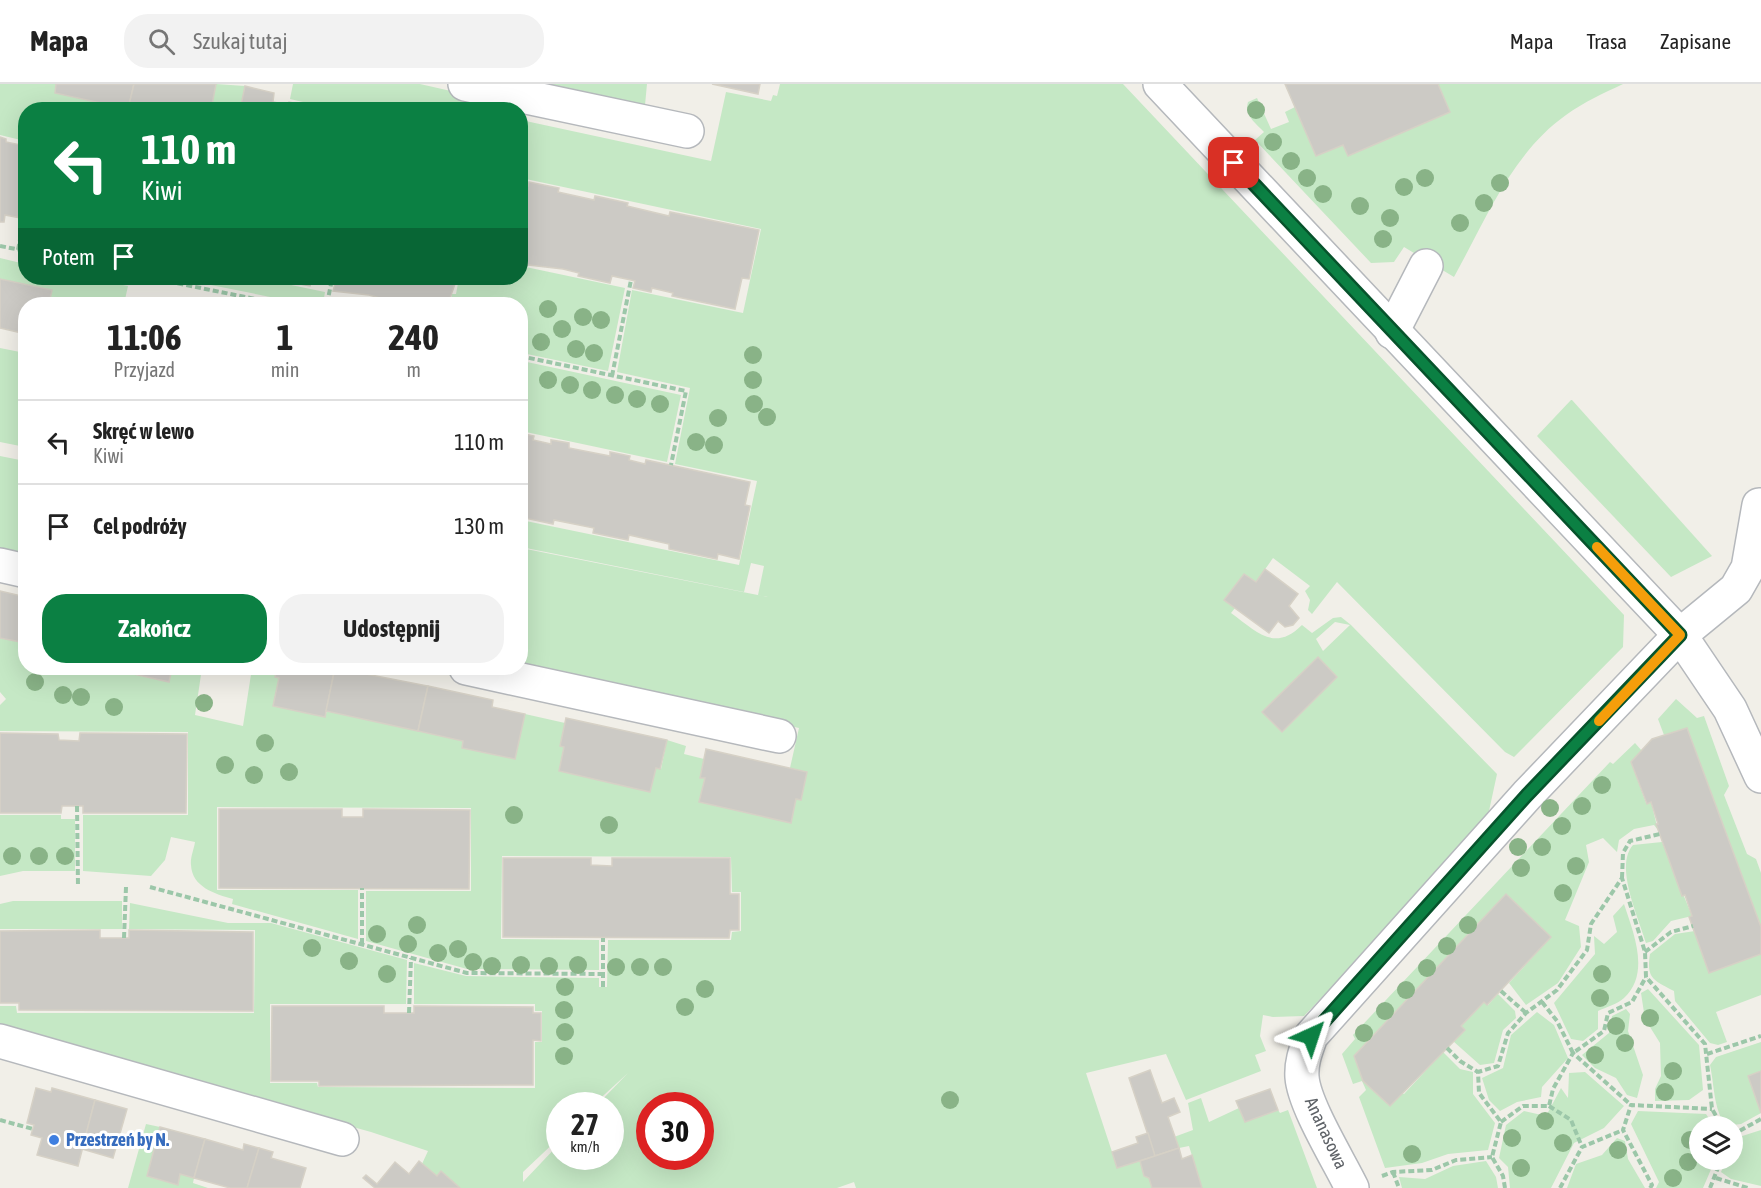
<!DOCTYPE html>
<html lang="pl">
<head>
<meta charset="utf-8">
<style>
	body { margin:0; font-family:"Asap Condensed",sans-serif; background:#f2f2f2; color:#222; height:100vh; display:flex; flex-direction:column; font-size:22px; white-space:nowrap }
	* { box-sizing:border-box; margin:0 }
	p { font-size:20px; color:#767676 }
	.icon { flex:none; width:33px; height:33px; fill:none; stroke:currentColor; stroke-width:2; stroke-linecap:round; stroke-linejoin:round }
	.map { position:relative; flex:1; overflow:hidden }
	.drawer { position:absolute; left:18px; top:213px; width:510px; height:378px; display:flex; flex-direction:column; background:#fff; border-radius:24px; box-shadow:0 6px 24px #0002 }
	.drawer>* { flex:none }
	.guide { position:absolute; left:18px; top:18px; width:510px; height:183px; border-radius:24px; box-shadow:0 6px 24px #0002; background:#0b8043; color:#fff; overflow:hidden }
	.fabs { position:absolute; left:1689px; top:1032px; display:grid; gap:12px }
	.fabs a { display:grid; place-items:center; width:54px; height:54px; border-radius:50%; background:#fff; box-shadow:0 6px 24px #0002; font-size:30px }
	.speed { position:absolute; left:546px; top:1008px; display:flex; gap:12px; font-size:30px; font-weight:700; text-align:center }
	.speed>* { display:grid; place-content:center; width:78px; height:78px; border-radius:50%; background:#fff; box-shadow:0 6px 24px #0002; line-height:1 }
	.speed small { font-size:15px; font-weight:400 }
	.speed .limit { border:9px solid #d22; background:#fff; color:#111 }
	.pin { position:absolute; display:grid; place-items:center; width:51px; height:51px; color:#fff; margin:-26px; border-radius:12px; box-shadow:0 3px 9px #0006 }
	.me { position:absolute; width:66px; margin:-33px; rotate:42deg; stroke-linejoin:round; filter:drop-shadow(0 0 4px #0008) }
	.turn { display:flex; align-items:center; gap:21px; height:126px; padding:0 24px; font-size:27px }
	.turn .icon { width:78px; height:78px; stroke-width:2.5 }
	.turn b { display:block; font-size:42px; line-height:51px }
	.then { display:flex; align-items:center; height:57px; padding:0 24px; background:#0003; gap:12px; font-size:22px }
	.eta { display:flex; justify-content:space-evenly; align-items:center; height:102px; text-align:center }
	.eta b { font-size:36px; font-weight:700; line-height:42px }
	.action { display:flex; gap:12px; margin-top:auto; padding:12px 24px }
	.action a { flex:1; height:69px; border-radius:24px; background:#0b8043; color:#fff; font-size:24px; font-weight:700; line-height:69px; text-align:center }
	.action a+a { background:#f2f2f2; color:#222 }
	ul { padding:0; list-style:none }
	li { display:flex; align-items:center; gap:18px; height:84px; padding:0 24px; border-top:2px solid #e0e0e0 }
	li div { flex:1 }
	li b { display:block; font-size:22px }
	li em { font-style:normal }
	header { display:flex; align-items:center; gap:36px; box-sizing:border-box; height:84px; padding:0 30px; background:#fff; border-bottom:2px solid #e0e0e0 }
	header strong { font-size:28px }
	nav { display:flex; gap:33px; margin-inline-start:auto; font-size:21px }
	.search { width:420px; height:54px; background:#f2f2f2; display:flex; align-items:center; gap:15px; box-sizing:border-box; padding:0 21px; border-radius:24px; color:#767676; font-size:22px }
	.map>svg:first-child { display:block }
	.green { fill:#c5e8c5; fill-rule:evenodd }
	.building { fill:#cccac5; stroke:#d6d1c6; stroke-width:1.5 }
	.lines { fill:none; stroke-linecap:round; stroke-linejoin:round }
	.minor-casing { stroke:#b5b8bc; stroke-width:36 }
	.path { stroke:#9cc7a9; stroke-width:4; stroke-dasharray:6 3; stroke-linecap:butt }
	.minor { stroke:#fff; stroke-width:33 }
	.tree { fill:#89b387 }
	.route-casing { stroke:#07532c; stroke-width:15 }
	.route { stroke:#0b8043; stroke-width:10 }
	.slow { stroke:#f59e0b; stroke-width:10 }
	.shop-dot { fill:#3f7fe0; stroke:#fff; stroke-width:2 }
	.labels { text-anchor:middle; stroke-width:6; stroke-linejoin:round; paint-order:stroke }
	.street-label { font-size:18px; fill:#5f6368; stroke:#fff }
	.shop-label { font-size:18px; font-weight:bold; fill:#366cbe; stroke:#fff; text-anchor:start }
</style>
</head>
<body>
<header>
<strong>Mapa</strong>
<div class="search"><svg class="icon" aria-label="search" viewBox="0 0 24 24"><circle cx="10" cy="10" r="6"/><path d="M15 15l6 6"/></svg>Szukaj tutaj</div>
<nav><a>Mapa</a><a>Trasa</a><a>Zapisane</a></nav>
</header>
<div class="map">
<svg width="1761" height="1104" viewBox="0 0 1761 1104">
	<rect width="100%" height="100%" fill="#f1efe8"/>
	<g class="green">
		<polygon points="0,0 56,0 55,9 133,25 26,26 25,57 0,51"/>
		<polygon points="216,0 245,2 240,25 211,26"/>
		<polygon points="293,0 420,0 464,10 464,23 473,25 316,25 316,21 290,15"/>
		<polygon points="514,0 647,0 645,21 628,28"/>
		<path d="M780,0H1123L1624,531L1623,563L1514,673L1505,668L1337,498L1312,530L1308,526L1310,516L1305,507L1310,502L1273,474L1256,498L1244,490L1224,516L1235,524L1231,529C1256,547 1274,569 1302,541L1312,549L1333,534L1341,533L1351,541L1497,690L1486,741L1304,932L1273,933L1263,931L1260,952L1266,967L1255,971L1261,987L1186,1016L1166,970L1086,989L1117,1083L1140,1077L1144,1092L1149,1094L1152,1104H856L854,1098L837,1104H460L441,1088L437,1092L422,1080L428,1067L371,1048L0,945V922H16L17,929H254L255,846L129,845L130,819L228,839H271L407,876L406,920H270V999H317L318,1003L535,1004V958H542V927H535V920H414V879L466,892L599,894V903H607L608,856H731L732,848L741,847V808H732L731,773L502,772L501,855L599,856V886L467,885L366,857V807H471V724L217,723V806H358V855L232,820L233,815C215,810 192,803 191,781C190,774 194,765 195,758L171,753L165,776L151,792L83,787V731H188V648L0,647V621L6,615L0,608V554L25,559L26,584H117V587L169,598L172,584H202L195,631L243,642L252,584H277L275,593L279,594L273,622L325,633L327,627L463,657L462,664L515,675L525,630L565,639L560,662L564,663L559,687L650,708L656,684L661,685L667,656L686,662L684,670L704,675L700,693L705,694L700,718L791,739L796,715L801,716L790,684L799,644L520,582L521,464L768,513L758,511L764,482L751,479L744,508L521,463V436L739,481L757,397L675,380L690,304L617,288L632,206L743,229L761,145L521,94V36L711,77L726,8L771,17L773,11L777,12ZM1335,538L1350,541L1323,567L1316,555ZM628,989L597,1021L610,1022V1072H560L559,1060L523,1098V1088L560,1053V1022L593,1021ZM650,1022H700V1072H650Z"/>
		<path d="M1438,0H1623C1604,9 1584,18 1566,31C1512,69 1485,137 1454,193L1404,163L1394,178L1371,179L1255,56L1264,48C1255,39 1244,31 1248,18L1257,14L1271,45L1289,38L1285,28L1295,23L1316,72L1343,61L1348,72L1450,28Z"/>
		<polygon points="0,174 25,180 26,194 86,194 128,202 124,220 49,220 52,206 0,195"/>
		<polygon points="521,182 625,204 608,287 522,269 520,220 450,220 452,210 456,210 459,194 520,194"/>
		<polygon points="176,194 257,194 325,208 323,220 305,220"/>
		<polygon points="0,264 25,269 25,363 0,358"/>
		<polygon points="527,278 681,311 667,378 521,347 521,310"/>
		<polygon points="1571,316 1572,316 1712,472 1671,493 1537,352"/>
		<polygon points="0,372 25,377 25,471 0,465"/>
		<polygon points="1676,615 1697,634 1704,632 1729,702 1724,711 1747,770 1756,775 1761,789 1761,843 1687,644 1664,651 1658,635"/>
		<polygon points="1635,659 1642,667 1631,678 1646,719 1651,718 1658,746 1654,741 1634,745 1619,756 1617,768 1603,754 1586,761 1589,778 1565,836 1579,842 1581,863 1558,899 1526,921 1509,899 1551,853 1506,810 1354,972 1363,997 1404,1010 1443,968 1460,985 1473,988 1473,1010 1495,1039 1488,1066 1448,1070 1422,1079 1385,1084 1359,1013 1366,1006 1362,997 1353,1000 1342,970 1355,955 1353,951 1610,678 1613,680"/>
		<polygon points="0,731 61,731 61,735 75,735 75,787 23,787 0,792"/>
		<path d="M1662,758L1692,832L1671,837L1653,857L1646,859C1639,834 1614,782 1633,761Z"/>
		<polygon points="13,817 122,817 122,845 0,845 0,820"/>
		<path d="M1624,820C1633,848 1651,889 1624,914C1618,920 1606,923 1598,927V945L1583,957L1571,955L1554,919L1595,870L1594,852L1604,860L1617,848L1613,832Z"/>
		<path d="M1695,847L1709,889L1761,870V911L1716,928L1727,958L1718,961L1710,959L1675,917L1674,907C1654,896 1646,895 1650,870L1675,850Z"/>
		<polygon points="1648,905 1699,961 1703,1006 1689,1016 1655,1017 1655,1005 1661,992 1660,959 1645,935 1641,909"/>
		<polygon points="1498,910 1515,927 1516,934 1503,946 1494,979 1480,981 1453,957 1465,946 1461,942 1484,918 1488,921"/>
		<polygon points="1626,925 1630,930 1628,947 1643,991 1637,1014 1627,1011 1616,994 1595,984 1582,971 1609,949 1612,932"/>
		<polygon points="1537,928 1554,941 1568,974 1542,1003 1541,1013 1517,1018 1500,1027 1489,1016 1482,994 1503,984 1511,951"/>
		<path d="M1761,958V987L1748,992L1761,1029L1741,1040L1725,1042C1713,1020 1715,1006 1710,981L1716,973Z"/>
		<polygon points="1585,988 1624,1022 1604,1044 1574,1059 1551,1104 1510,1104 1508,1083 1499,1074 1506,1041 1524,1027 1546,1032 1561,1004 1568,1014 1569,989"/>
		<polygon points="1201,1014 1209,1038 1239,1024 1245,1038 1278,1026 1280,1029 1288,1026 1317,1104 1202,1104 1189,1062 1179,1064 1174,1053 1193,1046 1188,1019"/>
		<polygon points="1638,1027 1706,1030 1714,1042 1700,1042 1700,1076 1715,1076 1703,1104 1656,1104 1659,1098 1631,1040"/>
		<polygon points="146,1040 160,1043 147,1092 177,1101 180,1090 194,1094 193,1099 208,1104 128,1104"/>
		<polygon points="1761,1046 1761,1102 1731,1095 1721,1088 1726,1076 1732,1076 1736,1054"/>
		<polygon points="1617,1054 1625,1057 1628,1075 1645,1104 1567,1104 1576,1080 1602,1071"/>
		<polygon points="1486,1077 1496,1093 1498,1104 1402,1104 1399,1093 1425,1095 1453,1082"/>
	</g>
	<g class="building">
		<polygon points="56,0 134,0 128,25 55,9"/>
		<polygon points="134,0 216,0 211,26 133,26 128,25"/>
		<polygon points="712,0 760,0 758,10"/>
		<polygon points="1285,0 1438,0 1450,28 1348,72 1343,61 1316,72"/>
		<polygon points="245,2 274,9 273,18 288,21 289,18 314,23 313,26 240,26"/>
		<polygon points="0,53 6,55 6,58 26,62 26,135 5,131 4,138 0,138"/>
		<polygon points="529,98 559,104 558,108 594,116 595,112 628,119 627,122 669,132 670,128 759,146 749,195 742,194 735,225 672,212 673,209 652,204 651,208 633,204 635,197 631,196 612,192 610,199 578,192 579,189 563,185 520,180 520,100 528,102"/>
		<polygon points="279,194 457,194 448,220 396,220 379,217 380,214 369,211 333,207 335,200 312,196 310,202 278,196"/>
		<polygon points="0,195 52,206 49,220 26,220 26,250 0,244"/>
		<polygon points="520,349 534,352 533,356 551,360 551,356 569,359 569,364 610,372 610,368 630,372 629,376 645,380 646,376 750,398 745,421 750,422 739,475 718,470 717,475 669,465 669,460 629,451 628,456 593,449 594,444 554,436 553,440 520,433"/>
		<polygon points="1265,485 1298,510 1289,522 1299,534 1293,541 1285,543 1278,537 1269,549 1224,516 1244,490 1256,498"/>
		<polygon points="0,507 26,513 26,559 0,554"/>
		<polygon points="1318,573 1337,593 1282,648 1262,628"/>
		<polygon points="117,584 172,584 169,598 116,586"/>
		<polygon points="277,584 315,584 334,588 325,633 273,622 279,594 275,593"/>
		<polygon points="335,584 428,602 418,647 326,627"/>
		<polygon points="428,602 493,616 492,623 525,630 515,675 462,664 463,657 418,647"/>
		<polygon points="566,634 667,656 660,685 656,684 650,708 559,687 564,663 560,662"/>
		<polygon points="1687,644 1761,843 1761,870 1709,889 1689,833 1692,832 1685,811 1682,812 1656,740 1658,740 1651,718 1647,720 1631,678 1652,655"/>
		<polygon points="0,649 58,650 59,656 79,657 80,649 187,650 186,729 83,729 83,722 62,722 61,729 0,729"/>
		<polygon points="706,665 807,688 801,716 796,715 791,739 699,718 705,694 700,694"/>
		<polygon points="219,725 342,725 342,733 363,733 363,725 470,726 469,805 219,804"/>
		<polygon points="503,774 591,774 591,781 612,782 612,774 730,774 730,810 739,810 739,846 730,846 729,854 503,853"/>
		<polygon points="1506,810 1551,853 1487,921 1484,918 1461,942 1465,946 1390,1022 1363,997 1354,972"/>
		<polygon points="100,846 100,854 129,854 129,846 253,848 253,927 19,926 19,919 0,919 0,847"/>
		<polygon points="272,922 384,922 384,929 414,929 414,922 533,923 533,929 541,929 541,957 533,956 533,1001 319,1002 319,997 271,997"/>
		<polygon points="1150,986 1162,1019 1174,1014 1180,1028 1168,1033 1179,1064 1155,1072 1129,994"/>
		<polygon points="1761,987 1761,1029 1748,992"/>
		<polygon points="36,1004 51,1008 52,1004 95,1016 78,1082 37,1071 42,1054 31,1051 34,1041 27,1039"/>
		<polygon points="1270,1005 1278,1026 1245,1038 1236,1017"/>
		<polygon points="95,1016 127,1025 113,1074 82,1065"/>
		<polygon points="160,1043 205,1055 194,1094 180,1090 178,1101 147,1092"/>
		<polygon points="1148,1049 1155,1072 1117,1084 1112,1068 1138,1059 1136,1053"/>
		<polygon points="205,1055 243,1066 244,1060 259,1064 247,1104 230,1104 194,1094"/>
		<polygon points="259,1064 273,1068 271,1074 306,1084 300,1104 247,1104"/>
		<polygon points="1179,1064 1182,1075 1192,1071 1202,1104 1152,1104 1149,1094 1144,1092 1140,1077"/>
		<polygon points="419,1077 437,1092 441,1087 460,1104 375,1104 363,1094 366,1091 377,1100 395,1078 409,1090"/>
	</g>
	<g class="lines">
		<defs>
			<g id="minor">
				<polyline points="465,0 687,47"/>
				<polyline points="1160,0 1680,551 1730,625 1761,692"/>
				<polyline points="1392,248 1426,182"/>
				<polyline points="0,481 26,487"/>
				<polyline points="466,584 779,652"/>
				<polyline points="0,957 342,1055"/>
				<path d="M1352,1104C1339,1077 1304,1021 1302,993C1301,978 1306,966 1311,952L1527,711L1680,551L1736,505L1748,484L1759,421"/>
			</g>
		</defs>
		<use href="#minor" class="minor-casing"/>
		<g class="path">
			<polyline points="0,162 26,167"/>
			<polyline points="18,166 24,135"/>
			<polyline points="151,194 280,220"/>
			<polyline points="327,220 331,200"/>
			<polyline points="520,272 686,307 671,381"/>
			<polyline points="520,291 524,274"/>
			<polyline points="612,292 631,196"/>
			<polyline points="77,722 78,802"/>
			<polyline points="1622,794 1623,769 1630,757 1660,750"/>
			<polyline points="150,803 467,889 603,890"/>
			<polyline points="124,854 126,803"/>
			<polyline points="362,860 362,804"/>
			<polyline points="1645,868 1671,848 1693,842"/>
			<polyline points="603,903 603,854"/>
			<polyline points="1501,907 1526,929"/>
			<polyline points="1542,918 1557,937 1573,969 1604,947 1608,929 1632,918 1646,893"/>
			<polyline points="409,929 411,874"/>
			<polyline points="1447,964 1460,977 1478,988"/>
			<polyline points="1707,970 1761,952"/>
			<polyline points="1549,1022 1571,1036 1582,1063"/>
			<polyline points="0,1036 33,1045"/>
			<polyline points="1501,1038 1523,1022 1549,1022 1553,1005 1573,969 1631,1021"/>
			<polyline points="1732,1051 1761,1035"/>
			<polyline points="1393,1088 1399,1104"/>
			<polyline points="1382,1092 1393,1088 1432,1086 1456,1076 1492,1073"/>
			<polyline points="1716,1094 1748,1104"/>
			<polyline points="1505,1104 1503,1092 1492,1073 1501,1038 1479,1009 1478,988 1498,982 1508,949 1526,929 1557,906 1587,866 1591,840 1622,794 1645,868 1646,893 1705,960 1712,1025 1722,1042"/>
			<polyline points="1560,1104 1582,1063 1623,1046"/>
			<polyline points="1650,1104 1652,1101 1623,1046 1631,1021 1712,1025"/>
			<polyline points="1710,1104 1721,1076"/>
		</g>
		<use href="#minor" class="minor"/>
	</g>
	<g class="tree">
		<circle cx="1256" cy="26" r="9"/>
		<circle cx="1273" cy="58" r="9"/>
		<circle cx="1291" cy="77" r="9"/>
		<circle cx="1307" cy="94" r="9"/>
		<circle cx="1425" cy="94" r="9"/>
		<circle cx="1500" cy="99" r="9"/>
		<circle cx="1404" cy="103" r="9"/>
		<circle cx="1323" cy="110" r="9"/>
		<circle cx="1484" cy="119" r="9"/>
		<circle cx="1360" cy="122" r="9"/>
		<circle cx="1390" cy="134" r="9"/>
		<circle cx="1460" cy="139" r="9"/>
		<circle cx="1383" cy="155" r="9"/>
		<circle cx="548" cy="225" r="9"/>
		<circle cx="583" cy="233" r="9"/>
		<circle cx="601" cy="236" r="9"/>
		<circle cx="562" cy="245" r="9"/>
		<circle cx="541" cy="258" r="9"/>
		<circle cx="576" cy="265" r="9"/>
		<circle cx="594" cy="269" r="9"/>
		<circle cx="753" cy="271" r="9"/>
		<circle cx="548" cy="296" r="9"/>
		<circle cx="753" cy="296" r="9"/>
		<circle cx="570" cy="301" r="9"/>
		<circle cx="592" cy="306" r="9"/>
		<circle cx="615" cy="311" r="9"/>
		<circle cx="637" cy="315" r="9"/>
		<circle cx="660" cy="320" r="9"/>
		<circle cx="754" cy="320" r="9"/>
		<circle cx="767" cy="333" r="9"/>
		<circle cx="718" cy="334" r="9"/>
		<circle cx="696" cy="358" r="9"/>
		<circle cx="714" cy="361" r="9"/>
		<circle cx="35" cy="598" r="9"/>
		<circle cx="63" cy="611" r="9"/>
		<circle cx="81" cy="613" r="9"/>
		<circle cx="204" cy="619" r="9"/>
		<circle cx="114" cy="623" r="9"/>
		<circle cx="265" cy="659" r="9"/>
		<circle cx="225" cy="681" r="9"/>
		<circle cx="289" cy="688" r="9"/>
		<circle cx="254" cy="691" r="9"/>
		<circle cx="1602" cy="701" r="9"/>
		<circle cx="1582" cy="722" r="9"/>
		<circle cx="1550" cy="724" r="9"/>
		<circle cx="514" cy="731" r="9"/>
		<circle cx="609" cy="741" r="9"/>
		<circle cx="1562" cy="742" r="9"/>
		<circle cx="1518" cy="763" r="9"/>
		<circle cx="1542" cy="763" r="9"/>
		<circle cx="12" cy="772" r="9"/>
		<circle cx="39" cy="772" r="9"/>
		<circle cx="65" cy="772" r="9"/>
		<circle cx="1576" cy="782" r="9"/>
		<circle cx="1521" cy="784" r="9"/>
		<circle cx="1563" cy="809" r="9"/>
		<circle cx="417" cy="841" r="9"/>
		<circle cx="1468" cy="841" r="9"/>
		<circle cx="377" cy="850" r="9"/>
		<circle cx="408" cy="860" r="9"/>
		<circle cx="1447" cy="862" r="9"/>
		<circle cx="312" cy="864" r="9"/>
		<circle cx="458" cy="865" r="9"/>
		<circle cx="438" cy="869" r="9"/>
		<circle cx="349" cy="877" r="9"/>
		<circle cx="473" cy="878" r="9"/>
		<circle cx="521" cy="881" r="9"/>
		<circle cx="578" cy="881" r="9"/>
		<circle cx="492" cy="882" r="9"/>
		<circle cx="549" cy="882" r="9"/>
		<circle cx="616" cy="883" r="9"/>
		<circle cx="640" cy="883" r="9"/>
		<circle cx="663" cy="883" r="9"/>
		<circle cx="1427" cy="884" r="9"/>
		<circle cx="387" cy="890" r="9"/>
		<circle cx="1602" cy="890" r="9"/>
		<circle cx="565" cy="903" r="9"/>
		<circle cx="705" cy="905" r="9"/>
		<circle cx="1406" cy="906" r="9"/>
		<circle cx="1600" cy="914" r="9"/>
		<circle cx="685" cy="923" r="9"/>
		<circle cx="564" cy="926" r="9"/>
		<circle cx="1385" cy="927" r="9"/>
		<circle cx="1650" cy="934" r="9"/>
		<circle cx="1616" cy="942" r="9"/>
		<circle cx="565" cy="948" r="9"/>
		<circle cx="1364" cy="949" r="9"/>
		<circle cx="1625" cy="959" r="9"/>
		<circle cx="1595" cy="971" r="9"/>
		<circle cx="564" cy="972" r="9"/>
		<circle cx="1673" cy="987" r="9"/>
		<circle cx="1665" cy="1008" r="9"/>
		<circle cx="950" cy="1016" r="9"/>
		<circle cx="1545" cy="1037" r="9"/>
		<circle cx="1512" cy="1054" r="9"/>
		<circle cx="1690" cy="1056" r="9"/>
		<circle cx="1563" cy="1059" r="9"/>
		<circle cx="1618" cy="1066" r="9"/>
		<circle cx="1412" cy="1070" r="9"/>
		<circle cx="1688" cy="1078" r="9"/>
		<circle cx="1521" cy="1084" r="9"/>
		<circle cx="1673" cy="1094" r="9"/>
	</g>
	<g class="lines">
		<defs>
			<polyline id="route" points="1234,79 1680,551 1527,711 1311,952"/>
		</defs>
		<use href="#route" class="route-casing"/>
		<use href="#route" class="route"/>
		<polyline class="slow" points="1597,463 1680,551 1599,637"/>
	</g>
	<circle class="shop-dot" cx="54" cy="1056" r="6"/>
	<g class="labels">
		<g class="street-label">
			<text transform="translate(1326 1049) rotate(65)" y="6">Ananasowa</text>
		</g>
		<g class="shop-label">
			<text x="66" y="1062">Przestrzeń by N.</text>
		</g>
	</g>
</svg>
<div class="fabs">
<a><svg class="icon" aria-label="layers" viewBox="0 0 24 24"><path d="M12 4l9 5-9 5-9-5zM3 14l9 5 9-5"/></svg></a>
</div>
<div class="speed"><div>27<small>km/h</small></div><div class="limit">30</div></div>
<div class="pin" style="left:1234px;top:79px;background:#d93025"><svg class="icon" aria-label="arrive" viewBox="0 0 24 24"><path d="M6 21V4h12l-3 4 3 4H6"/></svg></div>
<svg class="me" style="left:1311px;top:952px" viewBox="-20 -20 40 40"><path d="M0-17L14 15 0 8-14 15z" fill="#0b8043" stroke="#fff" stroke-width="4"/></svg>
<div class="guide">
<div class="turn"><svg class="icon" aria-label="left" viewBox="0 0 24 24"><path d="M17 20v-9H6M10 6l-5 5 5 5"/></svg><div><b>110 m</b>Kiwi</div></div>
<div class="then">Potem<svg class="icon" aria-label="arrive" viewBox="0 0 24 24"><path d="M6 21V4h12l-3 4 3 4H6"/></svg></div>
</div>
<section class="drawer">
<div class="eta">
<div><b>11:06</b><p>Przyjazd</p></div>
<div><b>1</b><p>min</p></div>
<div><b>240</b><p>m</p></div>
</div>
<ul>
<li><svg class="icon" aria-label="left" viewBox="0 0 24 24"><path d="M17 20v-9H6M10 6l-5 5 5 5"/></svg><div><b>Skręć w lewo</b><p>Kiwi</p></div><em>110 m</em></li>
<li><svg class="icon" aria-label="arrive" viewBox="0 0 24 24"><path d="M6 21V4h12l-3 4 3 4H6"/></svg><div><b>Cel podróży</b></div><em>130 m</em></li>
</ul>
<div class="action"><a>Zakończ</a><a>Udostępnij</a></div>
</section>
</div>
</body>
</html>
